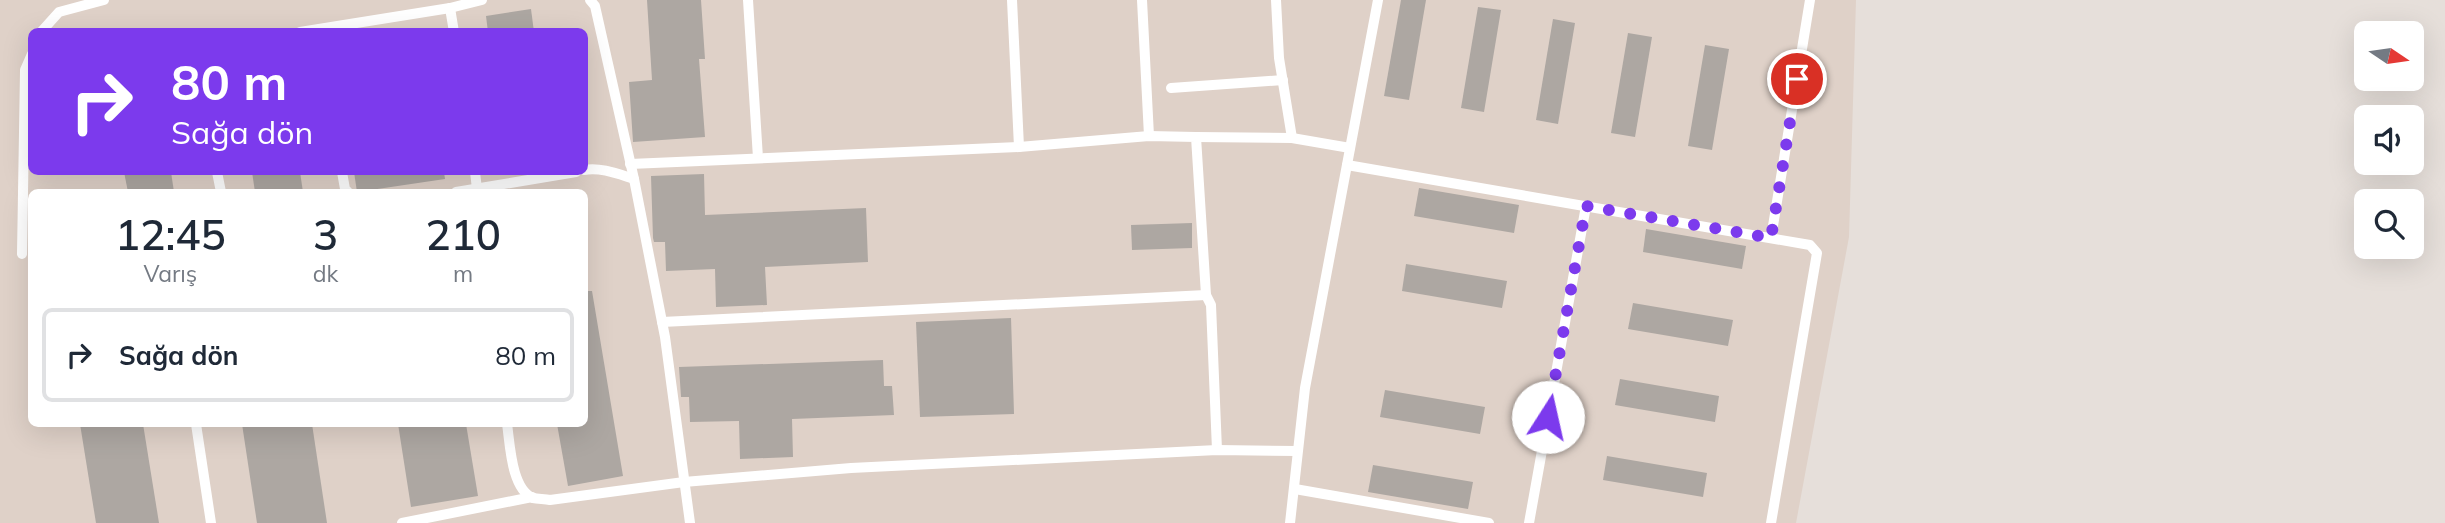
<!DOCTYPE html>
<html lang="tr">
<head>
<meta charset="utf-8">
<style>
	body { margin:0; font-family:Mulish,sans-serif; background:#f2f2f3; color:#1f2937; height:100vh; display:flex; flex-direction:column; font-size:26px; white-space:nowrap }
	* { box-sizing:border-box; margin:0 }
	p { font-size:23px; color:#747a83 }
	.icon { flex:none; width:38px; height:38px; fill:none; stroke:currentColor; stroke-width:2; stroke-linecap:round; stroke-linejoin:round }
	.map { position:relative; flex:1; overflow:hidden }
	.panel { position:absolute; left:28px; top:189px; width:560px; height:238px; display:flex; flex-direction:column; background:#fff; border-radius:10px; box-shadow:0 7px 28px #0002 }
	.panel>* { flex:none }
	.hud { position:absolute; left:28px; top:28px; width:560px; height:147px; border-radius:10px; box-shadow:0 7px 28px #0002; background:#7c3aed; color:#fff; overflow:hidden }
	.needle { width:46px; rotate:103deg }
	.controls { position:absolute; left:2354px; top:21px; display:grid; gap:14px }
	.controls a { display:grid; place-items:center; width:70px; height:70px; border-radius:10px; background:#fff; box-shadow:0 7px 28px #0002; font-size:35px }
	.pin { position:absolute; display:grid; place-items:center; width:60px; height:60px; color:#fff; margin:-30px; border:4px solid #fff; border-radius:50%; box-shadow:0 2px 7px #0007 }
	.me { position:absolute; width:77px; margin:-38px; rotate:10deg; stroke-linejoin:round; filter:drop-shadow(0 0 5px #0008) }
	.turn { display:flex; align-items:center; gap:24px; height:147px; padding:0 28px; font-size:32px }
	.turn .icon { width:91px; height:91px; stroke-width:2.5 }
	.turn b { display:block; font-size:49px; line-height:60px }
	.eta { display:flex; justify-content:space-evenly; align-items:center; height:119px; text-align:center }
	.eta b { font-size:42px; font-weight:600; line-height:49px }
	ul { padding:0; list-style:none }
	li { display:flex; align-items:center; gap:21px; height:94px; margin:0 14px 10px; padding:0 14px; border:4px solid #e0e1e3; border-radius:10px }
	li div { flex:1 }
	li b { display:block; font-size:26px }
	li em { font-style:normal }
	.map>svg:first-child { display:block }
	.built { fill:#dfd1c8; fill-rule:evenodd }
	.building { fill:#ada7a2 }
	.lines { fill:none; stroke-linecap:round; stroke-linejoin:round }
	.lane { stroke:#fff; stroke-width:10 }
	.route { stroke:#7c3aed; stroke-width:12; stroke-dasharray:0 21.6 }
</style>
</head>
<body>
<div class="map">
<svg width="2445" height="523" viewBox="0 0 2445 523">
	<rect width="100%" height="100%" fill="#e6dfda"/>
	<path class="built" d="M0,0H1856L1849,237L1796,523H0ZM32,32H584V172H32ZM32,192H584V424H32Z"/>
	<g class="building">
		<polygon points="647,0 701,0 705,59 699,59 705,137 633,142 629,82 652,80"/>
		<polygon points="1401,0 1426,0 1409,100 1384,96"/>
		<polygon points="1478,7 1501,10 1484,112 1461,108"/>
		<polygon points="531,9 534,32 488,32 486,16"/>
		<polygon points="1553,19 1575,23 1558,124 1536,120"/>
		<polygon points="1628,33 1652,37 1635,137 1611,133"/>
		<polygon points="1705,45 1729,49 1712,150 1688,146"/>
		<polygon points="124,172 171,172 174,192 128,192"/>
		<polygon points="252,172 300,172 303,192 255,192"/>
		<polygon points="354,172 444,172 445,179 357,192"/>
		<polygon points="704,174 705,215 866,208 868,262 765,267 767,305 716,307 715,269 666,271 665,242 654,242 653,238 651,176"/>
		<polygon points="1419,188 1519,205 1514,233 1414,216"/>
		<polygon points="1192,223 1192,248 1132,250 1131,225"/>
		<polygon points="1646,229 1746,246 1742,269 1643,252"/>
		<polygon points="1406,264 1507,281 1502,308 1402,291"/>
		<polygon points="584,291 592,291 623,476 568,486 557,424 584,424"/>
		<polygon points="1633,303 1733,320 1728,346 1628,329"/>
		<polygon points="1011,318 1014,414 920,417 916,322"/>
		<polygon points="883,360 884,386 892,386 894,415 792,419 793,457 740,459 739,421 690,422 689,397 681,397 679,367"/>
		<polygon points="1620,379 1719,396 1715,422 1615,405"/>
		<polygon points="1385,390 1485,407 1480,434 1380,417"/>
		<polygon points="80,424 143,424 159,523 96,523"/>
		<polygon points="242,424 312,424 327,523 257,523"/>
		<polygon points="398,424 466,424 478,496 411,507"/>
		<polygon points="1607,456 1707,473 1703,497 1603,480"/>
		<polygon points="1373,465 1473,482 1468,509 1368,492"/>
	</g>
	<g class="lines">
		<g class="lane">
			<polyline points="590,0 595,6 634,179 665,337 690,523"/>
			<polyline points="748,0 758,158"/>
			<polyline points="1012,0 1019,147"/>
			<polyline points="1142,0 1149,136"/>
			<polyline points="1276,0 1279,58 1292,138"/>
			<polyline points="450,8 454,32"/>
			<polyline points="41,32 59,12 104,0"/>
			<polyline points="300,32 450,8 482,0"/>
			<polyline points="1171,88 1283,80"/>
			<polyline points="1196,137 1292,138 1350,148"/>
			<polyline points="630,164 1019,147 1149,136 1196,137 1206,295 1211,305 1217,450"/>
			<polyline points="1347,165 1810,245 1817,253 1771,523"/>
			<path d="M584,170C601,167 618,174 634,179"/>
			<polyline points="217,172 221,192"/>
			<polyline points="342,172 345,189 348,192"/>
			<polyline points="475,172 477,189"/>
			<polyline points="456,192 576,172"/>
			<polyline points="1771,238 1810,0"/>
			<polyline points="22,254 25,70 32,54"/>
			<polyline points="662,322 1206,295"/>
			<polyline points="196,424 211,523"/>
			<path d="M507,424C510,443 511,489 533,498C538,499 545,499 550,500L684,482L851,468L1217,450L1297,451"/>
			<polyline points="1295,489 1489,523"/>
			<polyline points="402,523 532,497"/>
			<polyline points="1290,523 1305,388 1378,0"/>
			<polyline points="1529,523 1586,206"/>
		</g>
	</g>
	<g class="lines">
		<polyline class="route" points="1548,417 1586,206 1771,238 1797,79"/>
	</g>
</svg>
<div class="controls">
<a><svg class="needle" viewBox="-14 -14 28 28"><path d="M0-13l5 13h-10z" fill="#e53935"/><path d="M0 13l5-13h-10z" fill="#747a83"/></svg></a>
<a><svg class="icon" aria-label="sound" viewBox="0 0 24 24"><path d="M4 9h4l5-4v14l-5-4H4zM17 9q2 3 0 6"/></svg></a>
<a><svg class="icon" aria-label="search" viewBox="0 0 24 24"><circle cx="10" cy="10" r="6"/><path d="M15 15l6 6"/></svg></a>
</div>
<div class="pin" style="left:1797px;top:79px;background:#d93025"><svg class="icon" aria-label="arrive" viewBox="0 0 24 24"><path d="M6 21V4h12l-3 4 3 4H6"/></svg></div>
<svg class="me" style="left:1548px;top:417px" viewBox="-20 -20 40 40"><circle r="19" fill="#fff"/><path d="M0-13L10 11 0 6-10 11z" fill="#7c3aed"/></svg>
<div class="hud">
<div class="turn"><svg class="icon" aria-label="right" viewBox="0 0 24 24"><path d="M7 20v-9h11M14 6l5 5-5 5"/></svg><div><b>80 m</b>Sağa dön</div></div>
</div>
<section class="panel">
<div class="eta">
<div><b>12:45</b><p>Varış</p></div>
<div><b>3</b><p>dk</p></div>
<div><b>210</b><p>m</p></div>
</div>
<ul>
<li><svg class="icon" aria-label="right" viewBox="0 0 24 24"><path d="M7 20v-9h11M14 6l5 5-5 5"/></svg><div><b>Sağa dön</b></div><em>80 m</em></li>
</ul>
</section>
</div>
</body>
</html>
